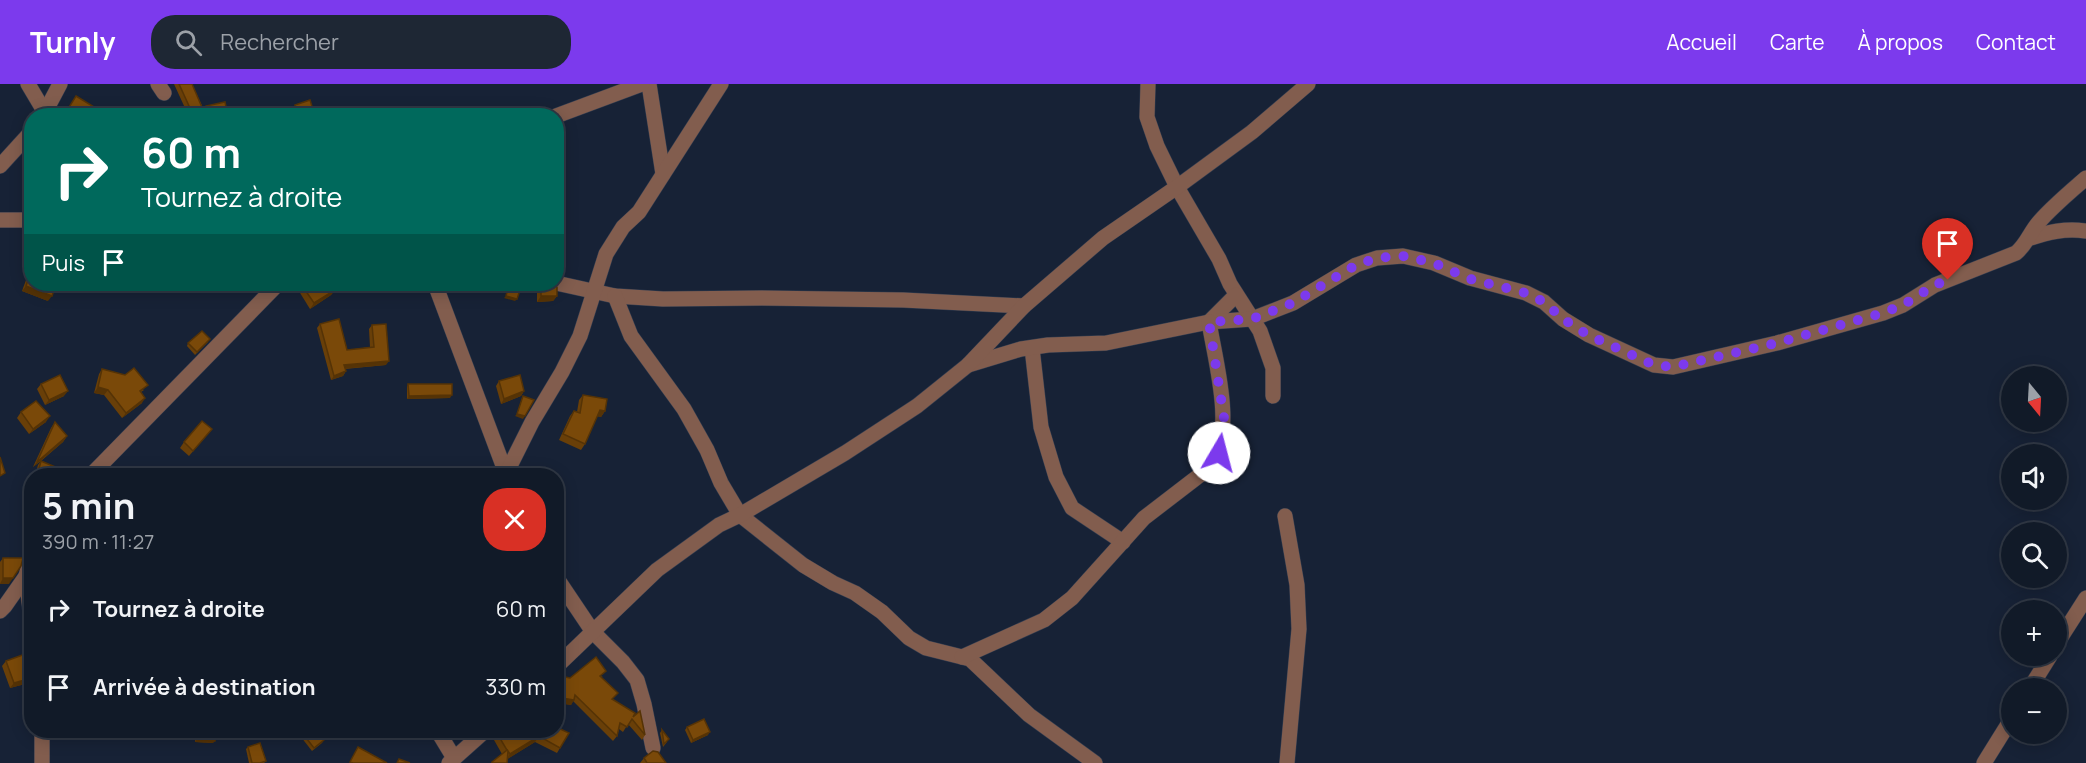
<!DOCTYPE html>
<html lang="fr">
<head>
<meta charset="utf-8">
<style>
	body { margin:0; font-family:Manrope,sans-serif; background:#1e2734; color:#f1f3f6; height:100vh; display:flex; flex-direction:column; font-size:22px; white-space:nowrap }
	* { box-sizing:border-box; margin:0 }
	p { font-size:20px; color:#9ca1a8 }
	.icon { flex:none; width:33px; height:33px; fill:none; stroke:currentColor; stroke-width:2; stroke-linecap:round; stroke-linejoin:round }
	.map { position:relative; flex:1; overflow:hidden }
	.details { position:absolute; left:24px; top:384px; width:540px; height:270px; display:flex; flex-direction:column; background:#111a28; border-radius:24px; box-shadow:0 3px 15px #0003,0 0 0 2px #303845 }
	.details>* { flex:none }
	.guide { position:absolute; left:24px; top:24px; width:540px; height:183px; border-radius:24px; box-shadow:0 3px 15px #0003,0 0 0 2px #303845; background:#00695c; color:#fff; overflow:hidden }
	.needle { width:39px; rotate:162deg }
	.controls { position:absolute; left:2001px; top:282px; display:grid; gap:12px }
	.controls a { display:grid; place-items:center; width:66px; height:66px; border-radius:50%; background:#111a28; box-shadow:0 3px 15px #0003,0 0 0 2px #303845; font-size:30px }
	.pin { position:absolute; display:grid; place-items:center; width:51px; height:51px; color:#fff; margin:-62px -26px; border-radius:50% 50% 50% 0; rotate:-45deg; box-shadow:0 0 6px #0007 }
	.pin .icon { rotate:45deg }
	.me { position:absolute; width:66px; margin:-33px; rotate:8deg; stroke-linejoin:round; filter:drop-shadow(0 0 4px #0008) }
	.turn { display:flex; align-items:center; gap:21px; height:126px; padding:0 18px; font-size:27px }
	.turn .icon { width:78px; height:78px; stroke-width:2.5 }
	.turn b { display:block; font-size:42px; line-height:51px }
	.then { display:flex; align-items:center; height:57px; padding:0 18px; background:#0003; gap:12px; font-size:22px }
	.round { display:grid; place-items:center; flex:none; width:63px; height:63px; border-radius:24px; background:#1e2734 }
	.head { display:flex; align-items:center; justify-content:space-between; height:102px; padding:0 18px }
	h1 { font-size:36px; font-weight:700; line-height:45px }
	ul { padding:0; list-style:none }
	li { display:flex; align-items:center; gap:18px; height:78px; padding:0 18px }
	li div { flex:1 }
	li b { display:block; font-size:22px }
	li em { font-style:normal }
	header { display:flex; align-items:center; gap:36px; box-sizing:border-box; height:84px; padding:0 30px; background:#7c3aed; color:#fff }
	header strong { font-size:28px }
	nav { display:flex; gap:33px; margin-inline-start:auto; font-size:21px }
	.search { width:420px; height:54px; background:#1e2734; display:flex; align-items:center; gap:15px; box-sizing:border-box; padding:0 21px; border-radius:24px; color:#9ca1a8; font-size:22px }
	.map>svg:first-child { display:block }
	.lines { fill:none; stroke-linecap:round; stroke-linejoin:round }
	.minor-casing { stroke:#323d50; stroke-width:16 }
	.minor { stroke:#825d4e; stroke-width:15 }
	.wall { fill:#693f08 }
	.shaded-wall { fill:#553306 }
	.building { fill:#7a4909; stroke:#553306; stroke-width:1.5 }
	.route { stroke:#7c3aed; stroke-width:10; stroke-dasharray:0 18 }
</style>
</head>
<body>
<header>
<strong>Turnly</strong>
<div class="search"><svg class="icon" aria-label="search" viewBox="0 0 24 24"><circle cx="10" cy="10" r="6"/><path d="M15 15l6 6"/></svg>Rechercher</div>
<nav><a>Accueil</a><a>Carte</a><a>À propos</a><a>Contact</a></nav>
</header>
<div class="map">
<svg width="2086" height="679" viewBox="0 0 2086 679">
	<rect width="100%" height="100%" fill="#172236"/>
	<g class="lines">
		<defs>
			<g id="minor">
				<polyline points="28,0 47,32"/>
				<polyline points="158,0 164,9"/>
				<polyline points="649,0 663,90"/>
				<polyline points="1148,0 1147,33 1157,62 1177,103 1219,175 1230,200 1260,247 1273,284 1273,312"/>
				<polyline points="43,32 60,0"/>
				<polyline points="556,32 642,0"/>
				<polyline points="0,82 32,47"/>
				<polyline points="0,136 32,136"/>
				<path d="M2028,155C2048,148 2065,144 2086,147"/>
				<polyline points="556,199 615,212 663,215 762,214 903,216 1024,222"/>
				<polyline points="435,200 507,392"/>
				<polyline points="615,212 631,252 684,325 707,366 721,399 740,431 803,481 833,499 855,509 882,528 909,554 926,564 970,575 1029,631 1095,679"/>
				<polyline points="1209,238 1236,211"/>
				<polyline points="1032,264 1041,343 1056,393 1072,424 1123,458"/>
				<path d="M968,281L1021,265L1048,261L1106,259L1209,238L1252,235L1293,219L1356,181L1377,174L1403,172L1434,179L1470,194L1526,209L1544,218L1563,235L1589,251L1654,281L1673,283L1777,259L1883,229L1903,221L1935,201L2016,169C2027,160 2030,148 2039,138C2053,122 2070,108 2086,94"/>
				<polyline points="90,392 278,200"/>
				<polyline points="505,392 532,338 562,288 580,252 606,170 623,143 639,128 721,0"/>
				<polyline points="1285,432 1297,501 1299,545 1287,679"/>
				<polyline points="32,469 26,492 32,543"/>
				<polyline points="556,493 593,548 623,578 637,596 644,620 653,664"/>
				<polyline points="0,527 5,522 26,492"/>
				<polyline points="2056,561 2086,514"/>
				<path d="M962,573L1044,536L1072,514L1144,434L1213,381C1234,341 1216,281 1209,238"/>
				<polyline points="556,583 657,486 719,441 740,431 845,369 917,322 968,281 1024,222 1103,154 1177,103 1252,48 1308,0"/>
				<polyline points="2030,604 2050,572"/>
				<polyline points="437,646 454,674"/>
				<polyline points="42,679 42,646"/>
				<polyline points="449,679 486,646"/>
				<polyline points="1984,679 2012,634"/>
			</g>
		</defs>
		<use href="#minor" class="minor-casing"/>
		<use href="#minor" class="minor"/>
	</g>
	<g class="wall">
		<polygon points="174,0 192,0 204,26 206,22 228,32 203,32 203,30 185,24"/>
		<polygon points="295,21 315,32 293,29 292,26"/>
		<polygon points="30,190 48,217 22,207 26,196"/>
		<polygon points="300,200 330,200 335,206 331,211 310,225 297,204"/>
		<polygon points="537,200 553,200 557,212 553,217 537,218"/>
		<polygon points="320,240 347,266 370,263 369,245 372,241 386,281 345,285 346,287 343,292 331,296 317,244"/>
		<polygon points="208,258 195,271 187,262 188,259"/>
		<polygon points="102,285 144,306 141,308 142,319 122,334 104,311 94,309 99,290"/>
		<polygon points="499,297 524,307 521,312 501,320 496,302"/>
		<polygon points="41,300 64,312 45,321 37,305"/>
		<polygon points="408,300 450,314 407,315 407,303"/>
		<polygon points="583,311 605,327 601,333 597,332 585,360 581,366 559,356 570,332 574,327 577,328 579,316"/>
		<polygon points="21,328 46,338 29,350 17,334"/>
		<polygon points="55,338 67,352 63,358 41,377 57,392 35,392 38,381 41,377 33,383 51,344"/>
		<polygon points="212,345 189,372 180,364 184,358"/>
		<polygon points="32,403 32,424 26,422"/>
		<polygon points="3,474 9,500 0,500 0,478"/>
		<polygon points="6,577 32,580 32,639 27,640 25,600 10,604 2,582"/>
		<polygon points="603,592 601,593 613,616 633,633 645,651 642,656 628,640 623,648 619,645 617,652 613,657 573,617 571,621 559,619 562,598 565,593 570,594"/>
		<polygon points="687,643 708,651 691,659 685,646"/>
		<polygon points="196,646 216,646 213,659 195,658"/>
		<polygon points="526,646 556,646 560,664 557,669 535,658 507,675 507,679 491,679 502,670 494,656 498,651 523,653"/>
		<polygon points="662,646 667,658 663,663 660,649"/>
		<polygon points="303,650 324,656 322,659 312,667 301,653"/>
		<polygon points="248,663 265,679 249,679 246,665"/>
		<polygon points="644,674 666,679 640,679"/>
	</g>
	<g class="shaded-wall">
		<polygon points="26,202 52,212 48,217 22,207"/>
		<polygon points="335,206 331,211 310,225 314,219"/>
		<polygon points="506,212 517,215 515,217 504,214"/>
		<polygon points="541,212 557,212 553,217 537,218"/>
		<polygon points="389,277 386,281 341,285 344,281"/>
		<polygon points="346,287 343,292 331,296 334,292"/>
		<polygon points="98,303 108,306 104,311 94,309"/>
		<polygon points="68,307 64,312 45,321 49,316"/>
		<polygon points="524,307 521,312 501,320 504,315"/>
		<polygon points="452,311 450,314 407,315 409,312"/>
		<polygon points="145,314 142,319 122,334 126,329"/>
		<polygon points="600,326 605,327 601,333 596,332"/>
		<polygon points="517,330 525,332 523,335 515,332"/>
		<polygon points="50,332 46,338 29,350 33,345"/>
		<polygon points="67,352 63,358 33,383 37,378"/>
		<polygon points="29,418 32,419 32,424 26,422"/>
		<polygon points="3,494 13,494 9,500 0,500"/>
		<polygon points="28,595 25,600 10,604 14,599"/>
		<polygon points="562,614 574,616 571,621 559,619"/>
		<polygon points="710,648 708,651 691,659 693,656"/>
		<polygon points="539,652 535,658 506,676 510,670"/>
		<polygon points="197,655 215,657 213,659 195,658"/>
	</g>
	<g class="building">
		<polygon points="179,0 192,0 204,28 197,32 172,32 189,22"/>
		<polygon points="76,12 104,29 103,32 71,32 66,28"/>
		<polygon points="310,16 315,32 274,32 297,28 295,21"/>
		<polygon points="225,18 228,32 208,32 206,22"/>
		<polygon points="30,190 32,191 32,200 56,200 52,212 26,202"/>
		<polygon points="301,200 330,200 335,206 314,219"/>
		<polygon points="509,200 522,200 517,215 506,212"/>
		<polygon points="541,200 553,200 557,203 557,212 541,212"/>
		<polygon points="339,235 347,266 374,263 372,241 386,240 389,277 344,281 346,287 334,292 320,240"/>
		<polygon points="202,247 210,255 197,268 188,259"/>
		<polygon points="134,284 148,301 140,307 145,314 126,329 108,306 98,303 102,285 125,291"/>
		<polygon points="60,291 68,307 49,316 41,300"/>
		<polygon points="520,291 524,307 504,315 499,297"/>
		<polygon points="408,300 452,300 452,311 409,312"/>
		<polygon points="583,311 607,315 605,327 600,326 585,360 563,350 574,327 580,329"/>
		<polygon points="523,312 534,316 525,332 517,330"/>
		<polygon points="36,317 50,332 33,345 21,328"/>
		<polygon points="202,337 212,345 193,367 184,358"/>
		<polygon points="55,338 67,352 37,378"/>
		<polygon points="0,373 5,389 0,392"/>
		<polygon points="41,377 60,385 57,392 37,392"/>
		<polygon points="32,409 32,419 29,418"/>
		<polygon points="3,474 23,474 21,482 13,494 3,494"/>
		<polygon points="28,569 32,580 32,635 31,635 28,595 14,599 6,577"/>
		<polygon points="596,573 606,587 600,592 618,609 612,615 635,629 633,633 640,627 645,651 632,635 627,643 620,639 617,652 575,611 574,616 562,614 565,593 570,594"/>
		<polygon points="704,635 710,648 693,656 687,643"/>
		<polygon points="556,643 569,649 560,664 539,652 510,670 508,667 507,679 493,679 492,678 507,666 498,651 505,646 519,646 523,654 527,646 556,646"/>
		<polygon points="198,646 216,646 215,657 197,655"/>
		<polygon points="308,646 316,646 324,656 314,664 303,650"/>
		<polygon points="662,646 669,655 664,660"/>
		<polygon points="260,659 266,677 260,679 252,679 248,663"/>
		<polygon points="358,663 387,679 353,679 350,678"/>
		<polygon points="653,667 658,668 666,679 647,679 644,674"/>
		<polygon points="399,675 410,679 397,679"/>
	</g>
	<g class="lines">
		<polyline class="route" points="1219,369 1224,334 1209,238 1252,235 1293,219 1356,181 1377,174 1403,172 1434,179 1470,195 1526,209 1544,218 1563,235 1588,251 1654,281 1673,283 1777,259 1883,229 1903,221 1935,201 1948,196"/>
	</g>
</svg>
<div class="controls">
<a><svg class="needle" viewBox="-14 -14 28 28"><path d="M0-13l5 13h-10z" fill="#e53935"/><path d="M0 13l5-13h-10z" fill="#9ca1a8"/></svg></a>
<a><svg class="icon" aria-label="sound" viewBox="0 0 24 24"><path d="M4 9h4l5-4v14l-5-4H4zM17 9q2 3 0 6"/></svg></a>
<a><svg class="icon" aria-label="search" viewBox="0 0 24 24"><circle cx="10" cy="10" r="6"/><path d="M15 15l6 6"/></svg></a>
<a>+</a>
<a>−</a>
</div>
<div class="pin" style="left:1948px;top:196px;background:#d93025"><svg class="icon" aria-label="arrive" viewBox="0 0 24 24"><path d="M6 21V4h12l-3 4 3 4H6"/></svg></div>
<svg class="me" style="left:1219px;top:369px" viewBox="-20 -20 40 40"><circle r="19" fill="#fff"/><path d="M0-13L10 11 0 6-10 11z" fill="#7c3aed"/></svg>
<div class="guide">
<div class="turn"><svg class="icon" aria-label="right" viewBox="0 0 24 24"><path d="M7 20v-9h11M14 6l5 5-5 5"/></svg><div><b>60 m</b>Tournez à droite</div></div>
<div class="then">Puis<svg class="icon" aria-label="arrive" viewBox="0 0 24 24"><path d="M6 21V4h12l-3 4 3 4H6"/></svg></div>
</div>
<section class="details">
<div class="head"><div><h1>5 min</h1><p>390 m · 11:27</p></div><a class="round" style="background:#d93025;color:#fff"><svg class="icon" aria-label="close" viewBox="0 0 24 24"><path d="M6 6l12 12M18 6L6 18"/></svg></a></div>
<ul>
<li><svg class="icon" aria-label="right" viewBox="0 0 24 24"><path d="M7 20v-9h11M14 6l5 5-5 5"/></svg><div><b>Tournez à droite</b></div><em>60 m</em></li>
<li><svg class="icon" aria-label="arrive" viewBox="0 0 24 24"><path d="M6 21V4h12l-3 4 3 4H6"/></svg><div><b>Arrivée à destination</b></div><em>330 m</em></li>
</ul>
</section>
</div>
</body>
</html>
